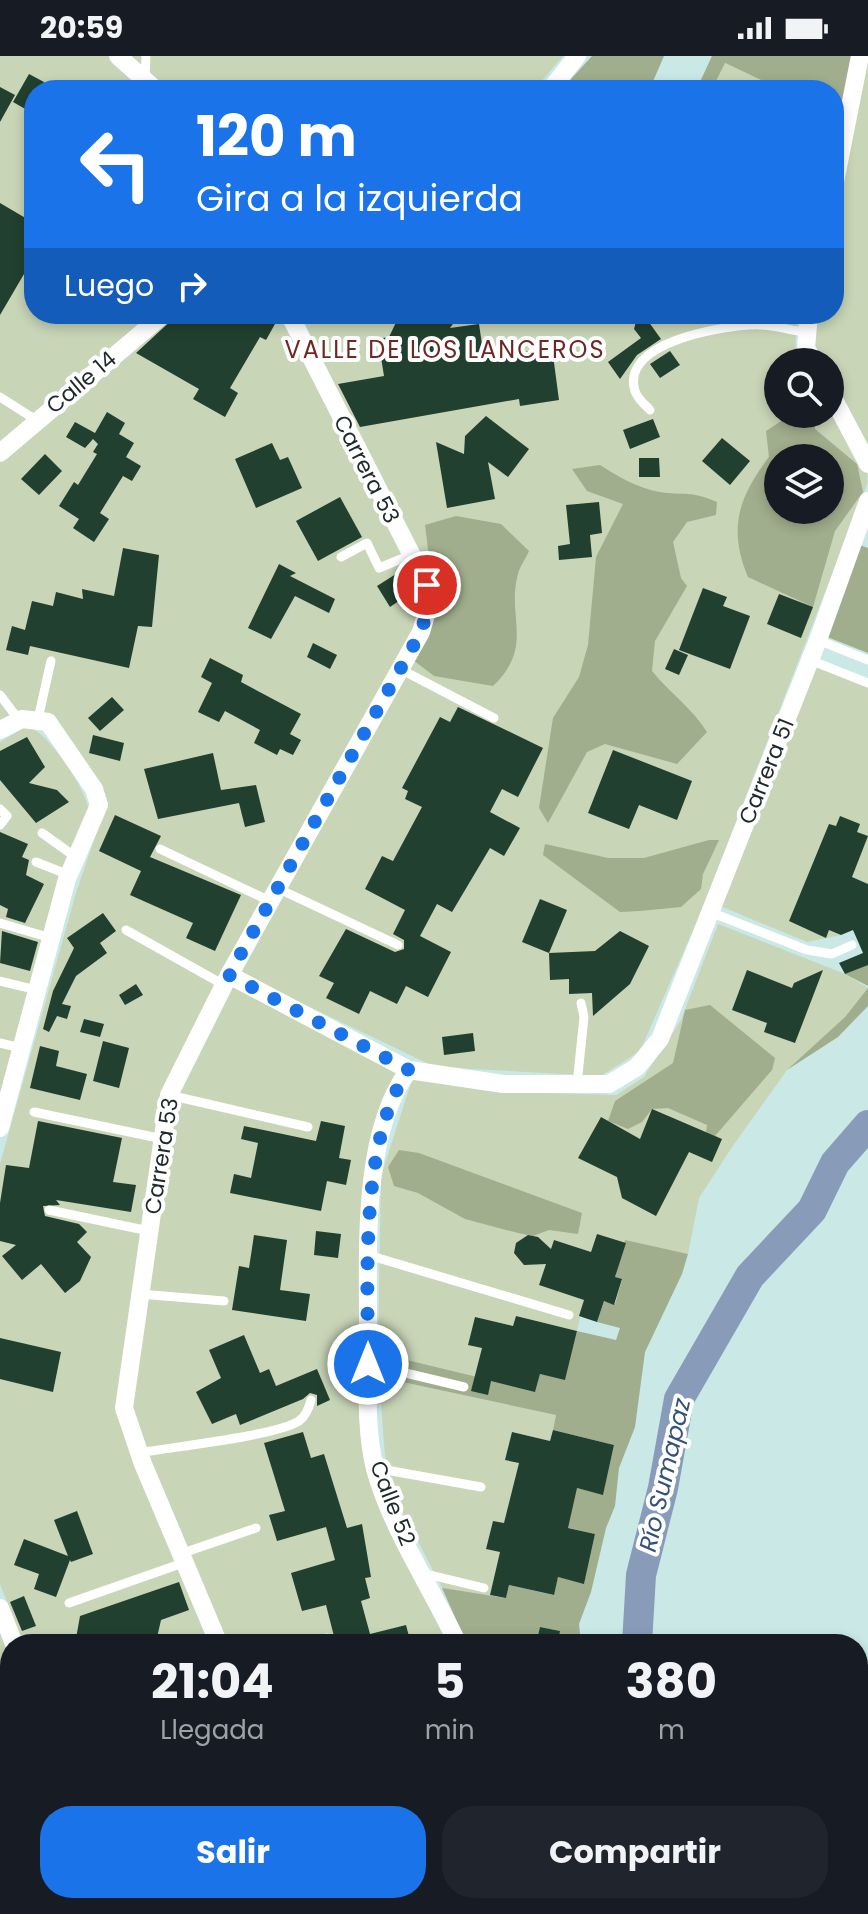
<!DOCTYPE html>
<html lang="es">
<head>
<meta charset="utf-8">
<style>
	body { margin:0; font-family:Poppins,sans-serif; background:#20242c; color:#f1f3f6; height:100vh; display:flex; flex-direction:column; font-size:30px; white-space:nowrap }
	* { box-sizing:border-box; margin:0 }
	p { font-size:26px; color:#9ea1a6 }
	.icon { flex:none; width:44px; height:44px; fill:none; stroke:currentColor; stroke-width:2; stroke-linecap:round; stroke-linejoin:round }
	.map { position:relative; flex:1; overflow:hidden }
	.side { position:absolute; left:0px; top:1578px; width:868px; height:280px; display:flex; flex-direction:column; background:#171b24; border-radius:32px 32px 0 0; box-shadow:0 4px 12px #0003 }
	.side>* { flex:none }
	.guide { position:absolute; left:24px; top:24px; width:820px; height:244px; border-radius:32px; box-shadow:0 4px 12px #0003; background:#1a73e8; color:#fff; overflow:hidden }
	.controls { position:absolute; left:764px; top:292px; display:grid; gap:16px }
	.controls a { display:grid; place-items:center; width:80px; height:80px; border-radius:50%; background:#171b24; box-shadow:0 4px 12px #0003; font-size:40px }
	.pin { position:absolute; display:grid; place-items:center; width:68px; height:68px; color:#fff; margin:-34px; border:4px solid #fff; border-radius:50%; box-shadow:0 2px 8px #0007 }
	.me { position:absolute; width:88px; margin:-44px; rotate:0deg; stroke-linejoin:round; filter:drop-shadow(0 0 6px #0008) }
	.turn { display:flex; align-items:center; gap:28px; height:168px; padding:0 40px; font-size:36px }
	.turn .icon { width:104px; height:104px; stroke-width:2.5 }
	.turn b { display:block; font-size:56px; line-height:68px }
	.then { display:flex; align-items:center; height:76px; padding:0 40px; background:#0003; gap:16px; font-size:30px }
	.eta { display:flex; justify-content:space-evenly; align-items:center; height:136px; text-align:center }
	.eta b { font-size:48px; font-weight:700; line-height:56px }
	.cta { display:flex; gap:16px; margin-top:auto; padding:16px 40px }
	.cta a { flex:1; height:92px; border-radius:32px; background:#1a73e8; color:#fff; font-size:32px; font-weight:700; line-height:92px; text-align:center }
	.cta a+a { background:#20242c; color:#f1f3f6 }
	.status { display:flex; justify-content:space-between; align-items:center; height:56px; padding:0 40px; background:#171b24; direction:ltr }
	.status svg { height:22px; fill:currentColor }
	.map>svg:first-child { display:block }
	.green { fill:#c8d5b7; fill-rule:evenodd }
	.forest { fill:#a0ae8d; fill-rule:evenodd }
	.lines { fill:none; stroke-linecap:round; stroke-linejoin:round }
	.river { stroke:#889cb9; stroke-width:30 }
	.building { fill:#21402f }
	.service { stroke:#fff; stroke-width:9 }
	.minor { stroke:#fff; stroke-width:18 }
	.route { stroke:#1a73e8; stroke-width:14; stroke-dasharray:0 25.2 }
	.labels { text-anchor:middle; stroke-width:8; stroke-linejoin:round; paint-order:stroke }
	.street-label { font-size:22px; fill:#1e2929; stroke:#fff }
	.neighbourhood-label { font-size:24px; letter-spacing:2px; fill:#6e2824; stroke:#fff }
	.water-label { font-size:24px; font-style:italic; fill:#34517b; stroke:#fff }
</style>
</head>
<body>
<div class="status"><b>20:59</b><svg viewBox="0 0 49 12"><path d="M0 12V9h3v3zM5 12V6h3v6zM10 12V3h3v9zM15 12V0h3v12zM26 1h20v11H26zM47 4h2v5h-2z"/></svg></div>
<div class="map">
<svg width="868" height="1858" viewBox="0 0 868 1858">
	<rect width="100%" height="100%" fill="#c9e8e6"/>
	<g class="green">
		<polygon points="0,0 109,0 144,34 34,34 34,258 152,258 85,312 0,389"/>
		<polygon points="130,0 563,0 534,34 161,34"/>
		<polygon points="868,0 868,394 830,329 830,306 817,306 812,297 815,258 834,258 834,163"/>
		<polygon points="724,7 761,24 756,34 712,34"/>
		<polygon points="172,258 284,258 422,530 422,562 163,1040 118,1352 214,1588 24,1588 0,1528 0,1108 76,837 107,746 50,661 0,666 0,403"/>
		<path d="M301,258H797L795,298L799,306H778V358L830,356L868,409L867,428L701,856L640,995L601,1020L435,1011L241,918L435,557ZM778,402H830V454H778Z"/>
		<polygon points="813,605 868,627 868,828 814,804 789,865 825,881 829,874 841,879 807,886 713,847"/>
		<path d="M27,670C49,677 85,731 89,755L0,1044V686Z"/>
		<polygon points="718,868 845,918 868,932 845,961 787,1014 732,1091 699,1142 688,1198 626,1187 597,1178 591,1196 554,1184 539,1229 584,1244 577,1275 516,1260 513,1270 475,1261 468,1288 482,1292 474,1323 378,1297 381,1120 412,1024 509,1036 616,1039 644,1021 681,964"/>
		<polygon points="230,928 403,1017 362,1178 359,1363 371,1430 448,1588 227,1588 139,1380 130,1344 177,1034"/>
		<polygon points="379,1321 557,1359 550,1385 512,1376 506,1403 519,1407 506,1468 493,1465 486,1492 500,1496 490,1539 445,1537 387,1426"/>
		<polygon points="0,1570 10,1595 10,1848 107,1848 112,1858 0,1858"/>
		<polygon points="125,1848 293,1848 289,1858 129,1858"/>
		<polygon points="315,1848 411,1848 408,1858 310,1858"/>
		<polygon points="415,1848 473,1848 479,1849 476,1858 446,1858"/>
	</g>
	<g class="forest">
		<polygon points="592,0 664,0 651,30 644,34 561,34"/>
		<polygon points="712,0 853,0 834,93 834,34 756,34 761,24 725,7 712,33 699,28"/>
		<path d="M792,358H815V373L857,408L863,436L835,475L813,551L748,521C728,473 738,442 769,401L766,375ZM778,402H830V454H778Z"/>
		<path d="M600,409C619,421 637,432 660,436C686,440 689,434 717,446L716,459L687,466L673,486L681,522L687,530L655,585L652,615C669,636 693,653 707,676L677,708L605,688L587,696L548,767L539,752L553,662L579,621L588,589L596,501L623,448L587,435L572,413Z"/>
		<path d="M456,460L501,468L529,495C526,502 520,510 518,518C506,561 535,590 493,630L434,620L413,604L432,525L425,469Z"/>
		<polygon points="857,488 868,492 868,597 822,579"/>
		<polygon points="709,784 719,784 703,818 701,833 681,851 640,855 620,856 543,799 545,788 608,802 644,802"/>
		<polygon points="868,908 868,930 845,918"/>
		<polygon points="868,932 868,950 838,981 787,1014 845,961"/>
		<polygon points="710,949 775,1002 772,1014 715,1080 706,1076 707,1069 668,1052 652,1053 642,1066 628,1073 608,1065 615,1045 673,1007 685,954"/>
		<polygon points="399,1094 419,1097 582,1157 578,1178 549,1174 533,1180 518,1177 465,1163 418,1137 394,1130 388,1111"/>
		<polygon points="625,1184 688,1198 682,1218 645,1296 635,1371 619,1412 615,1450 606,1472 591,1536 579,1568 581,1588 558,1588 560,1575 540,1571 536,1588 507,1584 506,1588 467,1588 442,1532 506,1542 509,1529 553,1539 558,1521 584,1527 595,1478 534,1464 506,1468 508,1451 525,1454 577,1432 603,1438 614,1389 553,1374 556,1359 379,1321 378,1297 535,1335 540,1318 565,1323 577,1275 616,1284 620,1272 597,1266 604,1245 615,1248 622,1224 615,1221"/>
		<polygon points="473,1848 596,1848 600,1858 506,1858"/>
	</g>
	<g class="lines">
		<g class="river">
			<polyline points="637,1588 641,1519 663,1432 679,1343 750,1220 812,1154 835,1107 868,1069"/>
			<polyline points="684,1848 696,1858"/>
		</g>
	</g>
	<g class="building">
		<polygon points="29,18 44,26 39,34 34,34 34,58 13,46"/>
		<polygon points="0,31 15,39 0,66"/>
		<polygon points="0,147 34,167 34,201 0,259"/>
		<polygon points="200,258 258,258 275,268 266,284 260,281 230,332 238,337 225,361 193,343 199,333 136,297 175,261 191,267"/>
		<polygon points="400,258 460,258 450,272 479,268 484,302 552,292 559,344 520,350 519,343 360,371 338,328 384,320 378,283 389,281"/>
		<polygon points="638,258 643,258 661,283 637,299 620,323 608,306 641,282 634,273"/>
		<polygon points="670,295 680,309 660,322 650,308"/>
		<polygon points="107,356 125,367 119,378 134,387 126,401 141,410 132,425 123,420 100,457 109,463 94,486 73,472 79,463 59,450 74,426 78,429 97,398 93,396 98,388 93,383 85,392 66,381 75,366 95,377"/>
		<polygon points="486,360 529,393 508,421 488,406 495,443 447,452 436,386 464,398 465,380"/>
		<polygon points="653,363 660,381 630,393 623,374"/>
		<polygon points="722,382 750,405 730,429 702,405"/>
		<polygon points="272,387 280,404 288,401 302,432 256,452 235,403"/>
		<polygon points="45,398 62,415 39,439 21,423"/>
		<polygon points="639,402 659,402 660,421 639,421"/>
		<polygon points="340,441 362,481 318,505 296,465"/>
		<polygon points="599,446 602,477 590,479 592,501 559,504 558,490 570,488 566,449"/>
		<polygon points="123,492 159,499 152,571 138,570 129,612 30,590 28,599 6,594 12,570 25,574 32,545 53,550 56,536 83,543 82,533 114,540"/>
		<polygon points="279,508 296,517 290,520 335,543 329,557 295,540 271,583 248,572"/>
		<polygon points="396,518 409,538 390,551 377,530"/>
		<polygon points="703,532 727,541 723,550 750,560 730,613 679,594"/>
		<polygon points="779,538 813,551 801,582 767,568"/>
		<polygon points="313,587 337,599 330,613 307,601"/>
		<polygon points="674,593 688,599 679,619 665,613"/>
		<polygon points="210,602 243,619 241,626 301,658 290,678 301,684 293,699 280,693 277,699 254,687 260,674 225,655 219,666 198,656 212,627 201,621"/>
		<polygon points="112,641 124,654 100,675 88,662"/>
		<polygon points="458,651 543,692 518,741 502,733 490,756 520,772 504,800 490,792 452,856 437,848 420,880 451,896 428,941 406,930 397,948 370,935 359,958 326,942 334,927 319,920 346,873 395,896 404,893 404,884 393,878 405,854 365,833 382,800 393,805 422,751 405,743 408,735 402,732 440,661 450,666"/>
		<polygon points="93,679 124,687 120,705 89,697"/>
		<polygon points="27,681 45,711 29,727 57,734 69,746 36,767 0,724 0,695"/>
		<polygon points="613,694 692,725 677,764 639,749 629,773 588,757"/>
		<polygon points="213,697 221,734 256,729 265,766 245,771 239,747 158,763 144,713"/>
		<polygon points="115,759 161,780 150,801 241,839 215,895 186,882 193,867 130,839 141,815 99,795"/>
		<polygon points="840,760 860,768 857,776 868,780 852,821 868,828 868,909 845,918 839,907 863,897 853,874 841,879 829,874 826,882 789,865 829,768 836,770"/>
		<polygon points="0,776 28,788 22,801 29,804 26,819 44,828 25,867 6,861 8,853 0,849"/>
		<polygon points="540,843 567,854 549,897 522,886"/>
		<polygon points="103,857 116,875 100,887 107,897 76,920 62,948 71,950 67,963 57,960 49,976 43,973 53,935 74,892 67,882"/>
		<polygon points="2,875 38,886 30,915 0,907"/>
		<polygon points="620,875 649,890 630,928 593,960 592,937 569,938 569,923 550,924 549,897 595,895"/>
		<polygon points="747,914 792,932 794,927 823,914 795,987 764,976 767,967 732,954"/>
		<polygon points="136,928 143,939 125,949 119,939"/>
		<polygon points="84,963 104,968 100,981 80,976"/>
		<polygon points="473,977 475,995 444,999 442,981"/>
		<polygon points="103,985 129,992 119,1032 93,1025"/>
		<polygon points="40,990 59,995 56,1010 87,1018 80,1044 30,1032"/>
		<polygon points="652,1053 722,1083 712,1106 689,1096 656,1160 622,1142 617,1121 578,1102 601,1061 640,1083"/>
		<polygon points="38,1065 122,1082 113,1126 136,1129 131,1156 56,1144 60,1149 43,1150 45,1160 79,1168 87,1176 77,1186 91,1201 80,1225 65,1237 41,1208 22,1224 2,1200 16,1189 0,1185 0,1147 6,1109 29,1112"/>
		<polygon points="321,1065 345,1070 339,1102 351,1104 346,1129 327,1125 321,1155 230,1137 234,1118 251,1122 258,1087 241,1083 244,1070 316,1085"/>
		<polygon points="316,1175 341,1178 338,1202 314,1199"/>
		<polygon points="597,1178 626,1187 615,1221 622,1223 614,1249 604,1245 597,1266 579,1260 584,1244 539,1229 546,1208 524,1209 514,1197 516,1187 528,1179 538,1181 551,1193 554,1184 591,1196"/>
		<polygon points="254,1179 287,1184 280,1234 310,1238 306,1265 232,1254 239,1210 249,1212"/>
		<polygon points="516,1260 577,1275 565,1324 540,1318 535,1336 491,1325 488,1339 471,1335 482,1292 468,1289 475,1261 513,1270"/>
		<polygon points="244,1279 260,1317 269,1313 276,1330 317,1313 330,1344 317,1350 317,1339 310,1337 303,1343 240,1369 236,1358 212,1368 196,1336 221,1322 209,1294"/>
		<polygon points="0,1282 61,1296 53,1336 0,1323"/>
		<polygon points="553,1374 614,1389 603,1439 577,1432 568,1472 595,1478 584,1528 558,1521 554,1539 509,1529 506,1542 490,1539 500,1496 486,1493 493,1465 504,1467 519,1407 505,1404 512,1376 550,1385"/>
		<polygon points="303,1376 311,1402 324,1398 347,1472 362,1468 371,1521 365,1522 370,1542 361,1545 370,1578 406,1569 411,1588 336,1588 326,1549 302,1555 291,1517 335,1504 326,1471 277,1485 269,1459 285,1455 264,1387"/>
		<polygon points="77,1455 93,1498 71,1506 70,1504 56,1541 34,1533 39,1518 14,1509 24,1483 68,1500 54,1464"/>
		<polygon points="179,1526 189,1554 161,1564 156,1586 124,1581 123,1588 75,1588 80,1560"/>
		<polygon points="24,1540 36,1570 22,1575 10,1546"/>
		<polygon points="540,1571 560,1575 558,1588 536,1588"/>
	</g>
	<g class="lines">
		<g class="service">
			<polyline points="145,21 146,0"/>
			<polyline points="0,341 36,364"/>
			<path d="M650,354C645,349 637,342 635,335C620,287 718,271 750,269C767,267 788,274 805,276"/>
			<polyline points="341,501 367,487 379,512 411,499"/>
			<polyline points="818,584 868,604"/>
			<polyline points="810,604 868,627"/>
			<polyline points="400,613 494,662"/>
			<polyline points="0,639 19,664"/>
			<polyline points="38,663 51,605"/>
			<polyline points="0,753 7,760 0,769"/>
			<polyline points="42,777 77,802"/>
			<polyline points="160,793 272,846"/>
			<polyline points="36,806 69,819"/>
			<polyline points="279,833 398,889"/>
			<polyline points="710,856 807,894 832,898 852,889"/>
			<polyline points="0,867 51,882"/>
			<polyline points="126,874 224,929"/>
			<polyline points="0,925 37,934"/>
			<polyline points="0,987 21,992"/>
			<polyline points="577,1028 584,961 581,947"/>
			<polyline points="169,1039 308,1071"/>
			<polyline points="34,1056 163,1083"/>
			<polyline points="49,1154 149,1175"/>
			<polyline points="368,1199 569,1259"/>
			<polyline points="140,1238 224,1245"/>
			<polyline points="368,1308 464,1331"/>
			<path d="M139,1397C171,1391 276,1380 299,1365C306,1360 309,1352 311,1344"/>
			<polyline points="375,1412 481,1431"/>
			<polyline points="180,1498 256,1472"/>
			<polyline points="422,1517 484,1532"/>
			<polyline points="69,1547 183,1507"/>
			<polyline points="307,1588 327,1582"/>
			<polyline points="0,1615 10,1611"/>
			<polyline points="0,1705 10,1702"/>
			<polyline points="0,1810 10,1807"/>
		</g>
		<g class="minor">
			<polyline points="118,0 156,34"/>
			<polyline points="550,34 577,0"/>
			<polyline points="834,131 860,0"/>
			<polyline points="809,258 806,292 814,306"/>
			<polyline points="830,336 868,408"/>
			<polyline points="0,397 164,258"/>
			<polyline points="0,674 22,663 48,666 94,733 99,749 67,823 0,1072"/>
			<polyline points="229,919 409,1014 503,1028 609,1028 637,1011 660,983 818,584 868,445"/>
			<path d="M409,1014C359,1080 369,1207 368,1286C368,1327 365,1372 375,1413C392,1474 431,1531 458,1588"/>
			<polyline points="0,1552 14,1588"/>
			<polyline points="219,1588 143,1408 124,1352 169,1039 229,919 421,576 430,545 427,529 289,258"/>
			<polyline points="115,1848 119,1858"/>
			<polyline points="300,1858 303,1848"/>
		</g>
	</g>
	<g class="lines">
		<path class="route" d="M368,1308C368,1226 359,1080 409,1014L229,919L421,576L430,545L427,529"/>
	</g>
	<g class="labels">
		<g class="street-label">
			<text transform="translate(81 326) rotate(-40)" y="8">Calle 14</text>
			<text transform="translate(367 413) rotate(63)" y="8">Carrera 53</text>
			<text transform="translate(766 715) rotate(-68)" y="8">Carrera 51</text>
			<text transform="translate(161 1100) rotate(-81)" y="8">Carrera 53</text>
			<text transform="translate(393 1447) rotate(69)" y="8">Calle 52</text>
		</g>
		<g class="neighbourhood-label">
			<text x="445" y="302">VALLE DE LOS LANCEROS</text>
		</g>
		<g class="water-label">
			<text transform="translate(665 1419) rotate(-77)" y="8">Río Sumapaz</text>
		</g>
	</g>
</svg>
<div class="controls">
<a><svg class="icon" aria-label="search" viewBox="0 0 24 24"><circle cx="10" cy="10" r="6"/><path d="M15 15l6 6"/></svg></a>
<a><svg class="icon" aria-label="layers" viewBox="0 0 24 24"><path d="M12 4l9 5-9 5-9-5zM3 14l9 5 9-5"/></svg></a>
</div>
<div class="pin" style="left:427px;top:529px;background:#d93025"><svg class="icon" aria-label="arrive" viewBox="0 0 24 24"><path d="M6 21V4h12l-3 4 3 4H6"/></svg></div>
<svg class="me" style="left:368px;top:1308px" viewBox="-20 -20 40 40"><circle r="17" fill="#1a73e8" stroke="#fff" stroke-width="3"/><path d="M0-11L8 9 0 5-8 9z" fill="#fff"/></svg>
<div class="guide">
<div class="turn"><svg class="icon" aria-label="left" viewBox="0 0 24 24"><path d="M17 20v-9H6M10 6l-5 5 5 5"/></svg><div><b>120 m</b>Gira a la izquierda</div></div>
<div class="then">Luego<svg class="icon" aria-label="right" viewBox="0 0 24 24"><path d="M7 20v-9h11M14 6l5 5-5 5"/></svg></div>
</div>
<section class="side">
<div class="eta">
<div><b>21:04</b><p>Llegada</p></div>
<div><b>5</b><p>min</p></div>
<div><b>380</b><p>m</p></div>
</div>
<div class="cta"><a>Salir</a><a>Compartir</a></div>
</section>
</div>
</body>
</html>
